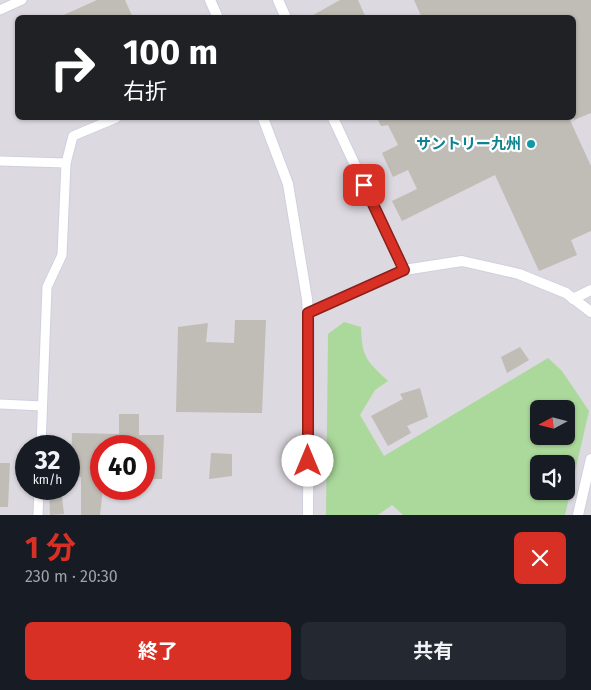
<!DOCTYPE html>
<html lang="ja">
<head>
<meta charset="utf-8">
<style>
	body { margin:0; font-family:"Fira Sans","Noto Sans JP",sans-serif; background:#242831; color:#f1f3f6; height:100vh; display:flex; flex-direction:column; font-size:19px; white-space:nowrap }
	* { box-sizing:border-box; margin:0 }
	p { font-size:16px; color:#9ea1a6 }
	.icon { flex:none; width:28px; height:28px; fill:none; stroke:currentColor; stroke-width:2; stroke-linecap:round; stroke-linejoin:round }
	.map { position:relative; height:515px; overflow:hidden }
	.details { display:flex; flex-direction:column; background:#171b24; flex:1 }
	.details>* { flex:none }
	.top-card { position:absolute; left:15px; top:15px; width:561px; height:105px; border-radius:8px; box-shadow:0 1px 4px #0004; background:#202124; color:#fff; overflow:hidden }
	.needle { width:32px; rotate:263deg }
	.tools { position:absolute; left:530px; top:400px; display:grid; gap:10px }
	.tools a { display:grid; place-items:center; width:45px; height:45px; border-radius:8px; background:#171b24; box-shadow:0 1px 4px #0004; font-size:25px }
	.speed { position:absolute; left:15px; top:435px; display:flex; gap:10px; font-size:25px; font-weight:700; text-align:center }
	.speed>* { display:grid; place-content:center; width:65px; height:65px; border-radius:50%; background:#171b24; box-shadow:0 1px 4px #0004; line-height:1 }
	.speed small { font-size:12px; font-weight:400 }
	.speed .limit { border:8px solid #d22; background:#fff; color:#111 }
	.pin { position:absolute; display:grid; place-items:center; width:42px; height:42px; color:#fff; margin:-21px; border-radius:10px; box-shadow:0 2px 8px #0006 }
	.me { position:absolute; width:55px; margin:-28px; rotate:0deg; stroke-linejoin:round; filter:drop-shadow(0 0 4px #0008) }
	.turn { display:flex; align-items:center; gap:18px; height:105px; padding:0 25px; font-size:22px }
	.turn .icon { width:65px; height:65px; stroke-width:2.5 }
	.turn b { display:block; font-size:35px; line-height:42px }
	.round { display:grid; place-items:center; flex:none; width:52px; height:52px; border-radius:8px; background:#242831 }
	.overview { display:flex; align-items:center; justify-content:space-between; height:85px; padding:0 25px }
	h1 { font-size:30px; font-weight:700; line-height:38px; color:#d93025 }
	.button { display:flex; gap:10px; margin-top:auto; padding:10px 25px }
	.button a { flex:1; height:58px; border-radius:8px; background:#d93025; color:#fff; font-size:20px; font-weight:700; line-height:58px; text-align:center }
	.button a+a { background:#242831; color:#f1f3f6 }
	.map>svg:first-child { display:block }
	.industrial { fill:#dcd9e0; fill-rule:evenodd }
	.green { fill:#abd99b; fill-rule:evenodd }
	.building { fill:#c0bcb6 }
	.lines { fill:none; stroke-linecap:round; stroke-linejoin:round }
	.minor-casing { stroke:#cfd0de; stroke-width:11 }
	.tertiary-casing { stroke:#cfd0de; stroke-width:12 }
	.minor { stroke:#fff; stroke-width:9 }
	.tertiary { stroke:#fff; stroke-width:10 }
	.route-casing { stroke:#8d1f18; stroke-width:12 }
	.route { stroke:#d93025; stroke-width:9 }
	.culture-dot { fill:#0f9aa8; stroke:#fff; stroke-width:2 }
	.labels { text-anchor:middle; stroke-width:4.5; stroke-linejoin:round; paint-order:stroke }
	.culture-label { font-size:15px; font-weight:bold; fill:#0d838f; stroke:#fff; text-anchor:end }
</style>
</head>
<body>
<div class="map">
<svg width="591" height="515" viewBox="0 0 591 515">
	<rect width="100%" height="100%" fill="#e8e3d9"/>
	<path class="industrial" d="M3,0H591V515H0V1ZM18,18H574V118H18ZM539,409H566V436H539ZM26,446H69V489H26ZM101,446H144V489H101ZM539,464H566V491H539Z"/>
	<path class="green" d="M344,322L361,327C362,358 366,360 388,381L375,390L360,415L384,456L548,358L562,371L589,411L565,515H403L392,505L378,515H326L328,334ZM539,409H566V436H539ZM539,464H566V491H539Z"/>
	<g class="building">
		<polygon points="97,0 125,0 133,18 57,18"/>
		<polygon points="340,0 358,0 366,18 308,18"/>
		<polygon points="414,0 591,0 591,113 574,120 574,18 422,18"/>
		<polygon points="377,118 569,118 591,166 591,231 571,240 577,255 539,271 495,175 402,221 392,201 417,189 408,170 393,177 382,153 398,145 388,125 381,126"/>
		<polygon points="235,320 266,320 262,413 176,412 178,327 208,323 206,342 234,343"/>
		<polygon points="520,347 529,360 507,373 501,357"/>
		<polygon points="420,388 428,417 407,426 411,433 388,446 371,416 403,399 400,394"/>
		<polygon points="119,414 139,414 139,435 164,435 162,479 144,479 144,446 101,446 101,490 103,489 100,515 81,515 81,477 71,477 72,433 119,434"/>
		<polygon points="211,453 232,454 232,476 209,479"/>
		<polygon points="0,463 10,463 8,507 0,507"/>
		<polygon points="49,489 61,489 64,514 50,515"/>
	</g>
	<g class="lines">
		<defs>
			<g id="minor">
				<polyline points="0,10 22,0"/>
				<polyline points="0,161 66,163"/>
				<polyline points="0,404 42,406"/>
				<polyline points="41,446 47,287 62,255 66,163 73,136 116,118"/>
				<polyline points="38,515 39,489"/>
			</g>
			<g id="tertiary">
				<polyline points="210,0 218,18"/>
				<polyline points="278,0 286,18"/>
				<polyline points="263,118 288,184 307,299 309,326 308,515"/>
				<polyline points="333,118 404,270"/>
				<polyline points="573,299 591,290"/>
				<polyline points="308,313 404,270 462,261 519,274 566,293 591,312"/>
				<polyline points="578,515 591,459"/>
			</g>
		</defs>
		<use href="#minor" class="minor-casing"/>
		<use href="#tertiary" class="tertiary-casing"/>
		<use href="#minor" class="minor"/>
		<use href="#tertiary" class="tertiary"/>
	</g>
	<g class="lines">
		<defs>
			<polyline id="route" points="308,461 308,313 404,270 364,185"/>
		</defs>
		<use href="#route" class="route-casing"/>
		<use href="#route" class="route"/>
	</g>
	<circle class="culture-dot" cx="531" cy="144" r="5"/>
	<g class="labels">
		<g class="culture-label">
			<text x="521" y="149">サントリー九州</text>
		</g>
	</g>
</svg>
<div class="tools">
<a><svg class="needle" viewBox="-14 -14 28 28"><path d="M0-13l5 13h-10z" fill="#e53935"/><path d="M0 13l5-13h-10z" fill="#9ea1a6"/></svg></a>
<a><svg class="icon" aria-label="sound" viewBox="0 0 24 24"><path d="M4 9h4l5-4v14l-5-4H4zM17 9q2 3 0 6"/></svg></a>
</div>
<div class="speed"><div>32<small>km/h</small></div><div class="limit">40</div></div>
<div class="pin" style="left:364px;top:185px;background:#d93025"><svg class="icon" aria-label="arrive" viewBox="0 0 24 24"><path d="M6 21V4h12l-3 4 3 4H6"/></svg></div>
<svg class="me" style="left:308px;top:461px" viewBox="-20 -20 40 40"><circle r="19" fill="#fff"/><path d="M0-13L10 11 0 6-10 11z" fill="#d93025"/></svg>
<div class="top-card">
<div class="turn"><svg class="icon" aria-label="right" viewBox="0 0 24 24"><path d="M7 20v-9h11M14 6l5 5-5 5"/></svg><div><b>100 m</b>右折</div></div>
</div>
</div>
<section class="details">
<div class="overview"><div><h1>1 分</h1><p>230 m · 20:30</p></div><a class="round" style="background:#d93025;color:#fff"><svg class="icon" aria-label="close" viewBox="0 0 24 24"><path d="M6 6l12 12M18 6L6 18"/></svg></a></div>
<div class="button"><a>終了</a><a>共有</a></div>
</section>
</body>
</html>
